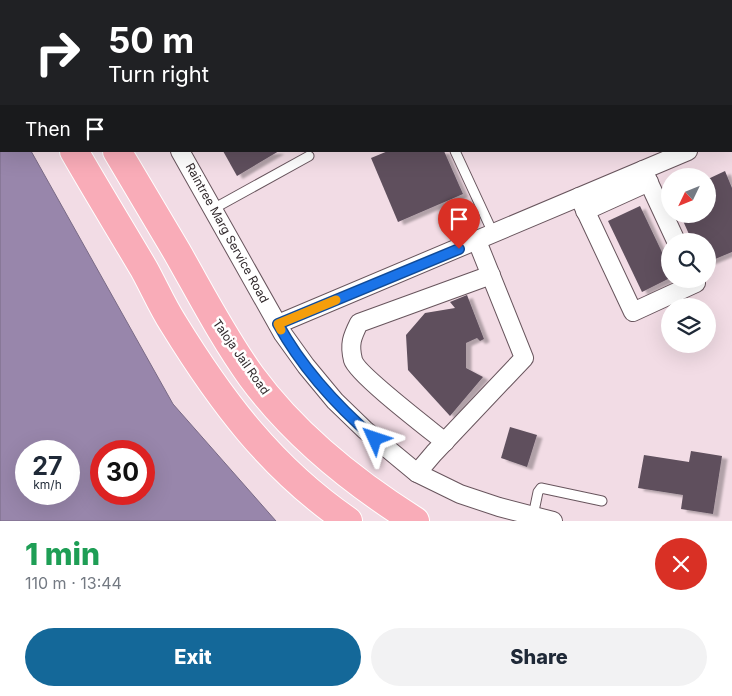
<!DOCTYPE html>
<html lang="en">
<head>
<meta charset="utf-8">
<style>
	body { margin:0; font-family:Inter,sans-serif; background:#f2f2f3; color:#1f2937; height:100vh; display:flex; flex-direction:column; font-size:19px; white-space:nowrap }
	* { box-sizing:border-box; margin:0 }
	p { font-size:16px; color:#747a83 }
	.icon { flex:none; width:28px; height:28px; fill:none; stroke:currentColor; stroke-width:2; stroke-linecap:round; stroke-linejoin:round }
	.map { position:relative; height:521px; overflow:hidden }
	.details { display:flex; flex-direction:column; background:#fff; flex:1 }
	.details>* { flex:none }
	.hud { position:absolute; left:0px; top:0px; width:732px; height:152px; box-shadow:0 5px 20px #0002; background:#202124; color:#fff; overflow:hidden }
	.needle { width:32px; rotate:227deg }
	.buttons { position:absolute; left:661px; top:168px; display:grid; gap:10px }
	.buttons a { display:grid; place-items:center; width:55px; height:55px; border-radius:50%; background:#fff; box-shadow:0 5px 20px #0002; font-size:25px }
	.speed { position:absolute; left:15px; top:440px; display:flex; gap:10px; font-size:25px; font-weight:700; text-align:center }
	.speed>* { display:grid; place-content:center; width:65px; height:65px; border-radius:50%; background:#fff; box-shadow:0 5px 20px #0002; line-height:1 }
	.speed small { font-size:12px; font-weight:400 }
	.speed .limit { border:8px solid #d22; background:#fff; color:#111 }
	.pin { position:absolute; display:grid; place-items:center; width:42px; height:42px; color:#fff; margin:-51px -21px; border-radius:50% 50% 50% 0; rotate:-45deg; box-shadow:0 0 5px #0007 }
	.pin .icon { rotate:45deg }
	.me { position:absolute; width:55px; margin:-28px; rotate:312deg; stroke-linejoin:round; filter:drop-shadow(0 0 4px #0008) }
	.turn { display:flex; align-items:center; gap:18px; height:105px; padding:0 25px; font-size:22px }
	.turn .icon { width:65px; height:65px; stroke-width:2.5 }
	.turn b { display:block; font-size:35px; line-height:42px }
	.then { display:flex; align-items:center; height:48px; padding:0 25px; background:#0003; gap:10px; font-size:19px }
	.round { display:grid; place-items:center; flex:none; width:52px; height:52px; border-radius:26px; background:#f2f2f3 }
	.headline { display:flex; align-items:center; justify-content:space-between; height:85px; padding:0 25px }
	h1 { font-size:30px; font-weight:800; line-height:38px; color:#1e9e55 }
	.action { display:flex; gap:10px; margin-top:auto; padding:10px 25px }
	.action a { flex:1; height:58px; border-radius:30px; background:#146899; color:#fff; font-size:20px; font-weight:800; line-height:58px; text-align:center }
	.action a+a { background:#f2f2f3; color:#1f2937 }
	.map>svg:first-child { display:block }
	.water { fill:#9886ab; stroke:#796a85; fill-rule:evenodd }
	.building { fill:#5e505d; filter:url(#shadow) }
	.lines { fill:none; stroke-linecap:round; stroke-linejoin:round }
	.lane-casing { stroke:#68555d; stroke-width:11 }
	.street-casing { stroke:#68555d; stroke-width:20 }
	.primary-casing { stroke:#fff; stroke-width:30 }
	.lane { stroke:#fff; stroke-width:9 }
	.street { stroke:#fff; stroke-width:18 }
	.primary { stroke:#f9acb8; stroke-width:28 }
	.route-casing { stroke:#114b97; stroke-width:12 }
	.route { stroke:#1a73e8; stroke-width:9 }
	.slow { stroke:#f59e0b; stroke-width:9 }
	.labels { text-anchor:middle; stroke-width:5; stroke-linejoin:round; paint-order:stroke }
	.street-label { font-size:12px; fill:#31292c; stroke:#fff }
</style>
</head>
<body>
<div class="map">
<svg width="732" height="521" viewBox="0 0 732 521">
	<defs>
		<filter id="shadow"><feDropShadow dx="5.5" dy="3" stdDeviation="1" flood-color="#0004"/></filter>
	</defs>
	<rect width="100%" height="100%" fill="#f2dce5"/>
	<path class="water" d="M0,129L1,151H31L173,404L276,521H0ZM26,451H69V494H26ZM101,451H144V494H101Z"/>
	<g class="building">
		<polygon points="223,151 279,151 237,176"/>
		<polygon points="388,151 444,151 463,194 398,222 371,158"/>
		<polygon points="725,171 732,188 732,252 708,262 708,241 692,241 680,214 708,214 708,179"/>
		<polygon points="640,206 670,269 670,278 642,292 608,221"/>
		<polygon points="467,295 484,339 480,341 477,338 466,343 466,368 483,377 450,416 408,370 406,335 425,313 455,308 450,302"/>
		<polygon points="510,427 537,435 527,467 501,458"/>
		<polygon points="691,451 722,456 713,514 681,509 683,495 638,488 644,455 689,462"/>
	</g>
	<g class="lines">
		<defs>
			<g id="lane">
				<polyline points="343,0 344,1"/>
				<polyline points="439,0 440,1"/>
				<polyline points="455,151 493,233"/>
				<polyline points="213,209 309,156"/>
				<polyline points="533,516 538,492 541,488 602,501"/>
			</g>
			<g id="street">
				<polyline points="672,0 673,1"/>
				<polyline points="83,1 86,0"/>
				<polyline points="731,102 732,103"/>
				<polyline points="731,133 732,133"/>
				<polyline points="180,151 283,334 306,366 335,401 365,430 417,473 460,494 499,507 553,521"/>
				<polyline points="643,170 676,241"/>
				<polyline points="579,197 633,312 696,283 694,279"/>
				<polyline points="585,211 649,182"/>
				<polyline points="278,324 688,151"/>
				<path d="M445,442C429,429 357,374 353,360C349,344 352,337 359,323L491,275"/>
				<polyline points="417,473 434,453 524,358 477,241"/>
			</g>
			<g id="primary">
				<polyline points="27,0 28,1"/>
				<polyline points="0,24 1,27"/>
				<path d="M74,151C97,191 121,230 144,269C154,287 162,306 173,323C221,401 271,468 348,521"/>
				<path d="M117,151C137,185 157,218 177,252C201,294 223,337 251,376C295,436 353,482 415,521"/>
			</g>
		</defs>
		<use href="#lane" class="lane-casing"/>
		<use href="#street" class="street-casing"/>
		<use href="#primary" class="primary-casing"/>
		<use href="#lane" class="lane"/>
		<use href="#street" class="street"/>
		<use href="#primary" class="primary"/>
	</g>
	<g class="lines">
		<defs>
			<path id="route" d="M375,439C338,407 302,368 278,324L459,249"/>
		</defs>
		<use href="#route" class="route-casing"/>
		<use href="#route" class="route"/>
		<polyline class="slow" points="281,330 278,324 336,300"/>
	</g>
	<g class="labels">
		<g class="street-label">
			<text transform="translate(227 233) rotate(61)" y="4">Raintree Marg Service Road</text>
			<text transform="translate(241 357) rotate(55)" y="4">Taloja Jail Road</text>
		</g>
	</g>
</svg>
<div class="buttons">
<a><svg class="needle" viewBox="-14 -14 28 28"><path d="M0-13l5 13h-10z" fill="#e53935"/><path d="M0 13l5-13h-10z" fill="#747a83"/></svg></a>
<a><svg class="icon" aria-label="search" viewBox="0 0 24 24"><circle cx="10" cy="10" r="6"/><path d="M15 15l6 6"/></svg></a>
<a><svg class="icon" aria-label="layers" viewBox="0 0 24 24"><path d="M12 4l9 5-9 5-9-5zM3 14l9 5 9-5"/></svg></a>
</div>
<div class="speed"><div>27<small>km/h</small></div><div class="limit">30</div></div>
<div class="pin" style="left:459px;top:249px;background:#d93025"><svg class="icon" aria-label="arrive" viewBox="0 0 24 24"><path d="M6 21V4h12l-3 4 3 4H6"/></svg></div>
<svg class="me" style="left:375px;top:439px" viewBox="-20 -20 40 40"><path d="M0-17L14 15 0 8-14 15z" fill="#1a73e8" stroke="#fff" stroke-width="4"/></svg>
<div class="hud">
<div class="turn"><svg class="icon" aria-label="right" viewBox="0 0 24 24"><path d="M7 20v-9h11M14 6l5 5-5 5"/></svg><div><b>50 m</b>Turn right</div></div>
<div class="then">Then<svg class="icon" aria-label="arrive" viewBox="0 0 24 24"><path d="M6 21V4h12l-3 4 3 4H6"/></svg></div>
</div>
</div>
<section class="details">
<div class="headline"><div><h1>1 min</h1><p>110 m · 13:44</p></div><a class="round" style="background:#d93025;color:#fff"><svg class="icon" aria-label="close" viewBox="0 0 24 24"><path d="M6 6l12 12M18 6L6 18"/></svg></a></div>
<div class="action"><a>Exit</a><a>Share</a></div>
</section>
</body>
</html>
